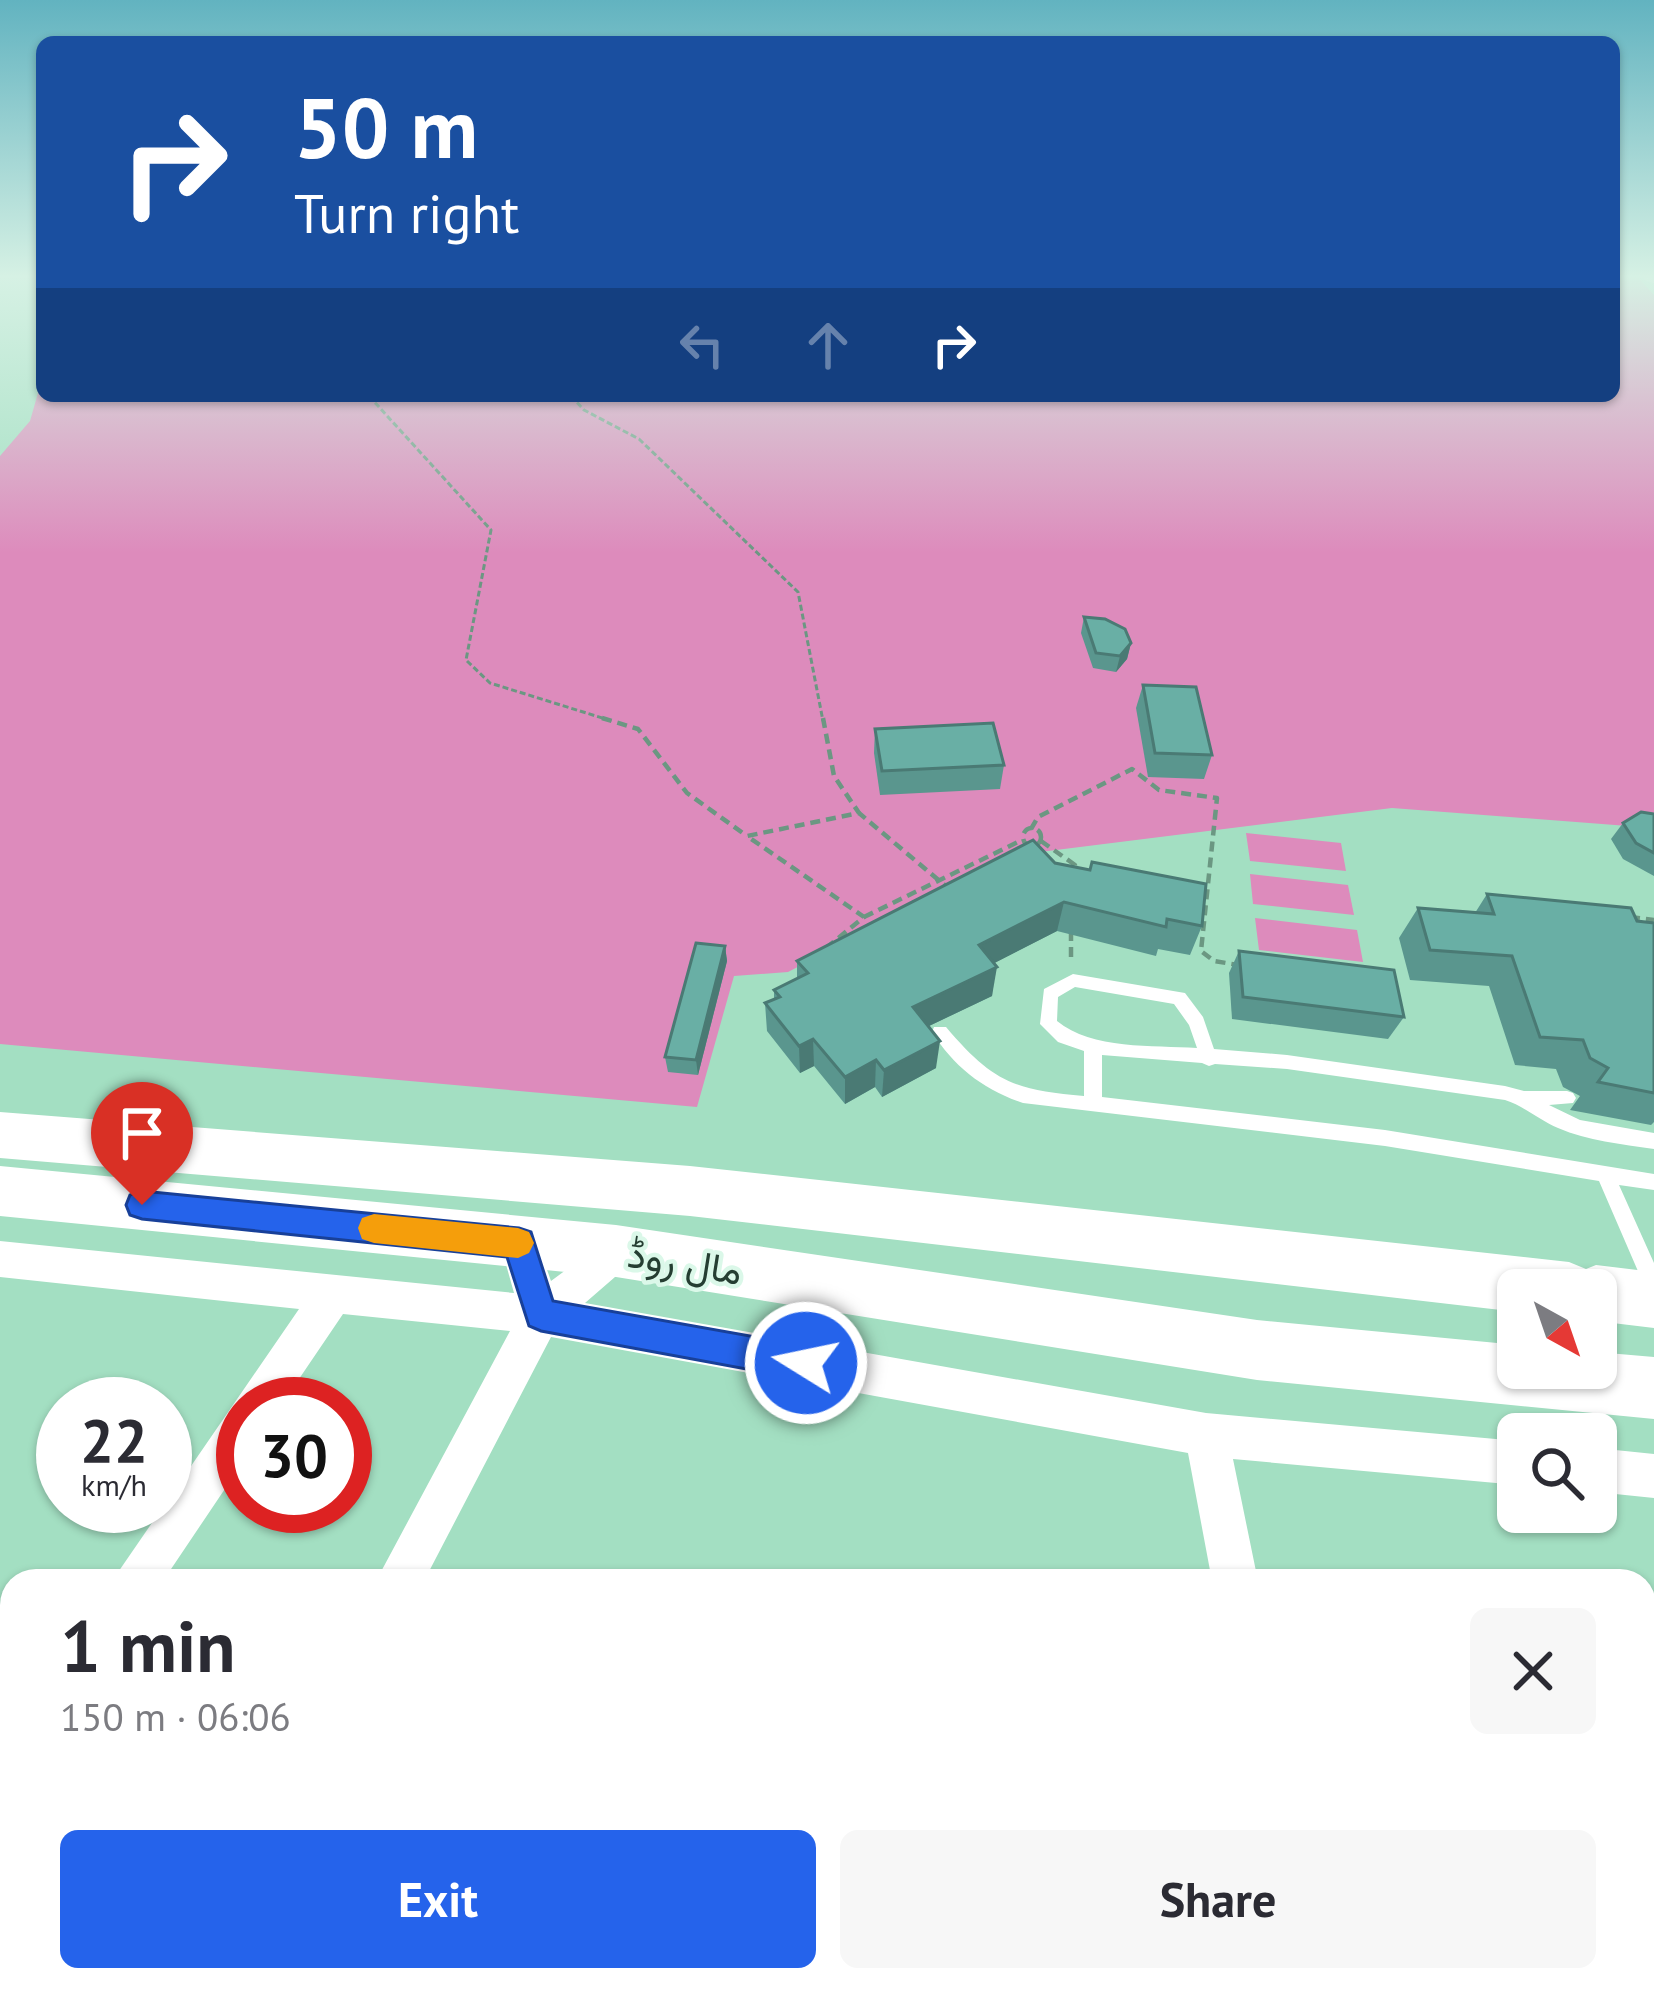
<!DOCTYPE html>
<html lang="en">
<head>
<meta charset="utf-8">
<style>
	body { margin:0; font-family:"PT Sans",Vazirmatn,sans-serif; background:#f7f7f7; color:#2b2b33; height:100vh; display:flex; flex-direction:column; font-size:45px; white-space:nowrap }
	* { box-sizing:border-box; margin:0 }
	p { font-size:39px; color:#7c7c81 }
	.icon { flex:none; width:66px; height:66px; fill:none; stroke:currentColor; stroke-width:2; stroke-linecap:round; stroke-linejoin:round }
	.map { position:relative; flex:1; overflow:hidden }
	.details { position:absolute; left:0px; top:1569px; width:1656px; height:423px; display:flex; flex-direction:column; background:#fff; border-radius:36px 36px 0 0; box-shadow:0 3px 9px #0004 }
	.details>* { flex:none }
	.banner { position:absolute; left:36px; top:36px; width:1584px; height:366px; border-radius:18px; box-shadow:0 3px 9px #0004; background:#1a4fa0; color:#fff; overflow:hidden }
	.needle { width:78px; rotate:140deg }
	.fabs { position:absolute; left:1497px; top:1269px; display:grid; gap:24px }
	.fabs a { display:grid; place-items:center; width:120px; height:120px; border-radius:18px; background:#fff; box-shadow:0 3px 9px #0004; font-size:60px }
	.speed { position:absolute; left:36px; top:1377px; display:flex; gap:24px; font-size:60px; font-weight:700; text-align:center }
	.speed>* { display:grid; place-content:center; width:156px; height:156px; border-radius:50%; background:#fff; box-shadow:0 3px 9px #0004; line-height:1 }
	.speed small { font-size:30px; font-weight:400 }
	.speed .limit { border:18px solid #d22; background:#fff; color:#111 }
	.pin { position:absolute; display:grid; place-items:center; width:102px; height:102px; color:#fff; margin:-123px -51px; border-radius:50% 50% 50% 0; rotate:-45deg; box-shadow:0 0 12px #0007 }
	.pin .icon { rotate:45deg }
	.me { position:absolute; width:132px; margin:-66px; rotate:280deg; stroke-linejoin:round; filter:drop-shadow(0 0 9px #0008) }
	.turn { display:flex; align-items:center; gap:42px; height:252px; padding:0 60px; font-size:54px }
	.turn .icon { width:156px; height:156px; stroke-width:2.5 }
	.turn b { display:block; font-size:84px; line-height:102px }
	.lanes { display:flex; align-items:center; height:114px; padding:0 60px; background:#0003; justify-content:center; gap:60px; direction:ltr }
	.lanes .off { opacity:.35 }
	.round { display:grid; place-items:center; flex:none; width:126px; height:126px; border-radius:18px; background:#f7f7f7 }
	.summary { display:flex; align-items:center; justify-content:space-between; height:204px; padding:0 60px }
	h1 { font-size:72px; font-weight:700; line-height:90px }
	.cta { display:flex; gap:24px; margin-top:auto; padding:24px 60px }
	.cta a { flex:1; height:138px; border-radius:18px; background:#2563eb; color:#fff; font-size:48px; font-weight:700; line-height:138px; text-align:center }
	.cta a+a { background:#f7f7f7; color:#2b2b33 }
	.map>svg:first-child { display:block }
	.green { fill:#dd8bbc }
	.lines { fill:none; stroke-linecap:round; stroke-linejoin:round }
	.path-far1 { stroke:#6b9782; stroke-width:3; stroke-dasharray:6 3; stroke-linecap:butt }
	.path { stroke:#6b9782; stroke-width:4.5; stroke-dasharray:10 6; stroke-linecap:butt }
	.lane { fill:#fff; fill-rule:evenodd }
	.street { fill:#fff; fill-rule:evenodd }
	.secondary { fill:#fff; fill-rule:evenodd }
	.wall { fill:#5a968e }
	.shaded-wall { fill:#4a7a74 }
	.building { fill:#69afa5; stroke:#4a7a74; stroke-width:3 }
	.route { fill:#2563eb; stroke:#184099; stroke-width:3 }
	.slow { fill:#f59e0b }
	.labels { text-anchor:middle; stroke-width:9; stroke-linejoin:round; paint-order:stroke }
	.near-street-label { font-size:39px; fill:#253e32; stroke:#dbf8e9 }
</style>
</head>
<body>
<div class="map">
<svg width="1654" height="1991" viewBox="0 0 1654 1991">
	<rect width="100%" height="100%" fill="#a3dfc2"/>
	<g class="green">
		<polygon points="1614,275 1636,275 1654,295 1654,828 1392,808 1015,855 788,972 734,976 697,1107 0,1044 0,456 30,421 42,379 42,396 1614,396"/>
		<polygon points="1246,833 1341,843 1346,871 1250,861"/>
		<polygon points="1250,874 1348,885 1354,915 1253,904"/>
		<polygon points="1255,918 1357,930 1363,962 1259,950"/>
	</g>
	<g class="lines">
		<g class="path-far1">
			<polyline points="369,396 491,530 466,660 490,683 612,721"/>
			<polyline points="571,396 584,410 639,439 798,592 823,721"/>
		</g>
		<g class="path">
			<polyline points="602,718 638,729 687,793 747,836"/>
			<polyline points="823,718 834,776 859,813"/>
			<circle cx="1032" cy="837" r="9"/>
			<polyline points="1031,829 1038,817 1132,769 1159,790 1217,798 1201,951 1214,961 1238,965"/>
			<polyline points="1041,841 1075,865 1075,872"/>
			<polyline points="864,917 1022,840"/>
			<polyline points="1630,917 1654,920"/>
			<polyline points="1071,931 1071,961"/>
			<polyline points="826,948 864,917 747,836 859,813 948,888"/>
		</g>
		<path class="lane" d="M1073,974L1185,993L1203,1017L1214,1049L1287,1055L1505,1086L1524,1091H1567L1573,1093L1576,1098L1573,1103L1549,1105L1580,1120L1654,1133V1149C1621,1144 1588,1141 1558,1128C1539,1120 1524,1106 1505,1100L1287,1069L1215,1064L1209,1066L1202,1063L1102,1055V1097L1385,1130L1654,1174V1190L1619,1185L1654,1263V1294L1647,1292L1599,1181L1385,1146L1023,1103C984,1090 954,1067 932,1032L934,1027H946C992,1081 1013,1090 1084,1096V1051L1058,1042L1040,1024L1044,989ZM1075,987L1174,1004L1189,1025L1197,1048C1153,1045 1092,1050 1057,1021L1058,997Z"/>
		<g class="street">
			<polygon points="519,1225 533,1230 551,1281 616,1233 630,1238 636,1251 630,1264 585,1303 1206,1413 1518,1441 1518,1485 1233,1459 1258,1581 1212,1581 1188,1453 551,1337 424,1581 376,1581 510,1331 343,1314 282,1404 243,1404 243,1462 163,1581 112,1581 299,1309 0,1277 0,1241 514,1293 500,1243 505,1230"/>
			<polygon points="1596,1448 1654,1454 1654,1498 1596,1492"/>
			<polygon points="12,1734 12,1798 0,1803 0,1739"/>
			<polygon points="156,1980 214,1980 210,1991 152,1991"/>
			<polygon points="1272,1980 1328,1980 1327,1991 1271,1991"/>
		</g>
		<g class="secondary">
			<polygon points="1642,275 1654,275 1654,283 1646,281"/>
			<polygon points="0,1112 690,1166 1569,1262 1586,1269 1596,1265 1654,1272 1654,1328 1596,1321 1596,1290 1518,1290 1518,1312 690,1216 0,1158"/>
			<polygon points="0,1166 616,1225 1257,1320 1518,1345 1518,1368 1596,1368 1596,1352 1654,1357 1654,1419 1257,1380 616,1277 0,1216"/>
		</g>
	</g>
	<g class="wall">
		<polygon points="1084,617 1131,643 1127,659 1116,672 1093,668 1081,633"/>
		<polygon points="1143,685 1212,755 1204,779 1148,777 1136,708"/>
		<polygon points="875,729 1004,765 1000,789 880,795 874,753"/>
		<polygon points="1654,814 1654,876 1623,859 1611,839 1623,823"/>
		<polygon points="1055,863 1202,926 1190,955 1158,949 1156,956 1057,931 994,963 992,996 929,1026 936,1068 882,1097 875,1087 845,1104 814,1066 800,1073 767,1031 765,1003 774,999 774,990 797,978 797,961"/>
		<polygon points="1487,894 1654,1093 1654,1122 1651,1125 1570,1110 1580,1096 1563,1087 1556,1069 1515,1065 1489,986 1410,980 1399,938 1418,908 1475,913"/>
		<polygon points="725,946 727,961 698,1075 668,1072 665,1057"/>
		<polygon points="1239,951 1404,1017 1388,1039 1232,1019 1229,973"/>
	</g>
	<g class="shaded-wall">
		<polygon points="1131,643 1127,659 1116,672 1120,656"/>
		<polygon points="1064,902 1057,931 975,973 979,945"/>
		<polygon points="725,946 727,961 698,1075 696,1060"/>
		<polygon points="997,967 992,996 910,1035 913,1007"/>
		<polygon points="813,1039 814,1066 800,1073 799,1046"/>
		<polygon points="940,1041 936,1068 882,1097 884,1070"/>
		<polygon points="876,1060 875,1087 845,1104 845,1077"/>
	</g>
	<g class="building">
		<polygon points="1084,617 1105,619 1125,629 1131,643 1120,656 1096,653"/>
		<polygon points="1143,685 1196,687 1212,755 1155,753"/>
		<polygon points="993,723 1004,765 882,771 875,729"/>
		<polygon points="1641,812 1654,814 1654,853 1636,843 1623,823"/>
		<polygon points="1033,840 1055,863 1090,870 1092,862 1206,884 1202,926 1167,919 1166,927 1064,902 979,945 997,967 913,1007 940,1041 884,1070 876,1060 845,1077 813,1039 799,1046 765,1003 780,997 774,990 808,973 797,961"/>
		<polygon points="1487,894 1631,908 1637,921 1654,923 1654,1093 1598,1082 1608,1068 1590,1058 1583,1040 1540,1037 1512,956 1430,950 1418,908 1494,914"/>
		<polygon points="696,943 725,946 696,1060 665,1057"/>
		<polygon points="1239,951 1394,970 1404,1017 1243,997"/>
	</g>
	<linearGradient id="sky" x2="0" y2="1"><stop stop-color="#62b3c0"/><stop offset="0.5" stop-color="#d6f1e4"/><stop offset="1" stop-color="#d6f1e4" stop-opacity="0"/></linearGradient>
	<rect width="1654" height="553" fill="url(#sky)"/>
	<polygon class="route" points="142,1191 519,1228 531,1232 553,1301 806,1346 819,1351 824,1363 819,1375 806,1380 541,1331 529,1326 507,1257 142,1219 130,1215 126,1205 130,1195"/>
	<polygon class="slow" points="374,1214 518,1228 529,1232 534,1243 529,1253 518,1258 374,1243 362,1239 358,1228 362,1218"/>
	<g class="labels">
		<g class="near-street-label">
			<text transform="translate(685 1262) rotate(9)" y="14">مال روڈ</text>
		</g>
	</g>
</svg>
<div class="fabs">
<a><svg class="needle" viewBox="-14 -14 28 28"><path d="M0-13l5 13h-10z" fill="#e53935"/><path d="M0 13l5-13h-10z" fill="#7c7c81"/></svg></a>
<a><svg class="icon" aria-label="search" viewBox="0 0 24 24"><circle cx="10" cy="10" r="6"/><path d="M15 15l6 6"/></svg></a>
</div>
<div class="speed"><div>22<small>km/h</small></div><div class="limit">30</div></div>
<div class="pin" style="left:142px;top:1205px;background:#d93025"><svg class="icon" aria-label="arrive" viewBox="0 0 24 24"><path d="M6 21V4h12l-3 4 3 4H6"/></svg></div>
<svg class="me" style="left:806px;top:1363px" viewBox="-20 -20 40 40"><circle r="17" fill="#2563eb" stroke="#fff" stroke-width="3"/><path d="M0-11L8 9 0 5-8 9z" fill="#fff"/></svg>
<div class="banner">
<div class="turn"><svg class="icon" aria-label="right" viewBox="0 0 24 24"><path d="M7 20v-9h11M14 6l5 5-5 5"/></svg><div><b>50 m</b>Turn right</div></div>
<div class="lanes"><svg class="icon off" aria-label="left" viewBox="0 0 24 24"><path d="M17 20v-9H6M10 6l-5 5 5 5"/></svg><svg class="icon off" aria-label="ahead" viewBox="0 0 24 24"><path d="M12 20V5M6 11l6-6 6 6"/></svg><svg class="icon" aria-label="right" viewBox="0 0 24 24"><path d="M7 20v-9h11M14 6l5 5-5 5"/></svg></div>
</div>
<section class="details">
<div class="summary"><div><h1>1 min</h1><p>150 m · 06:06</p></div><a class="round"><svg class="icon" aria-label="close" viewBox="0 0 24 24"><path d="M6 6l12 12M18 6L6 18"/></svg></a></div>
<div class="cta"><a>Exit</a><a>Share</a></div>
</section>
</div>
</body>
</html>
